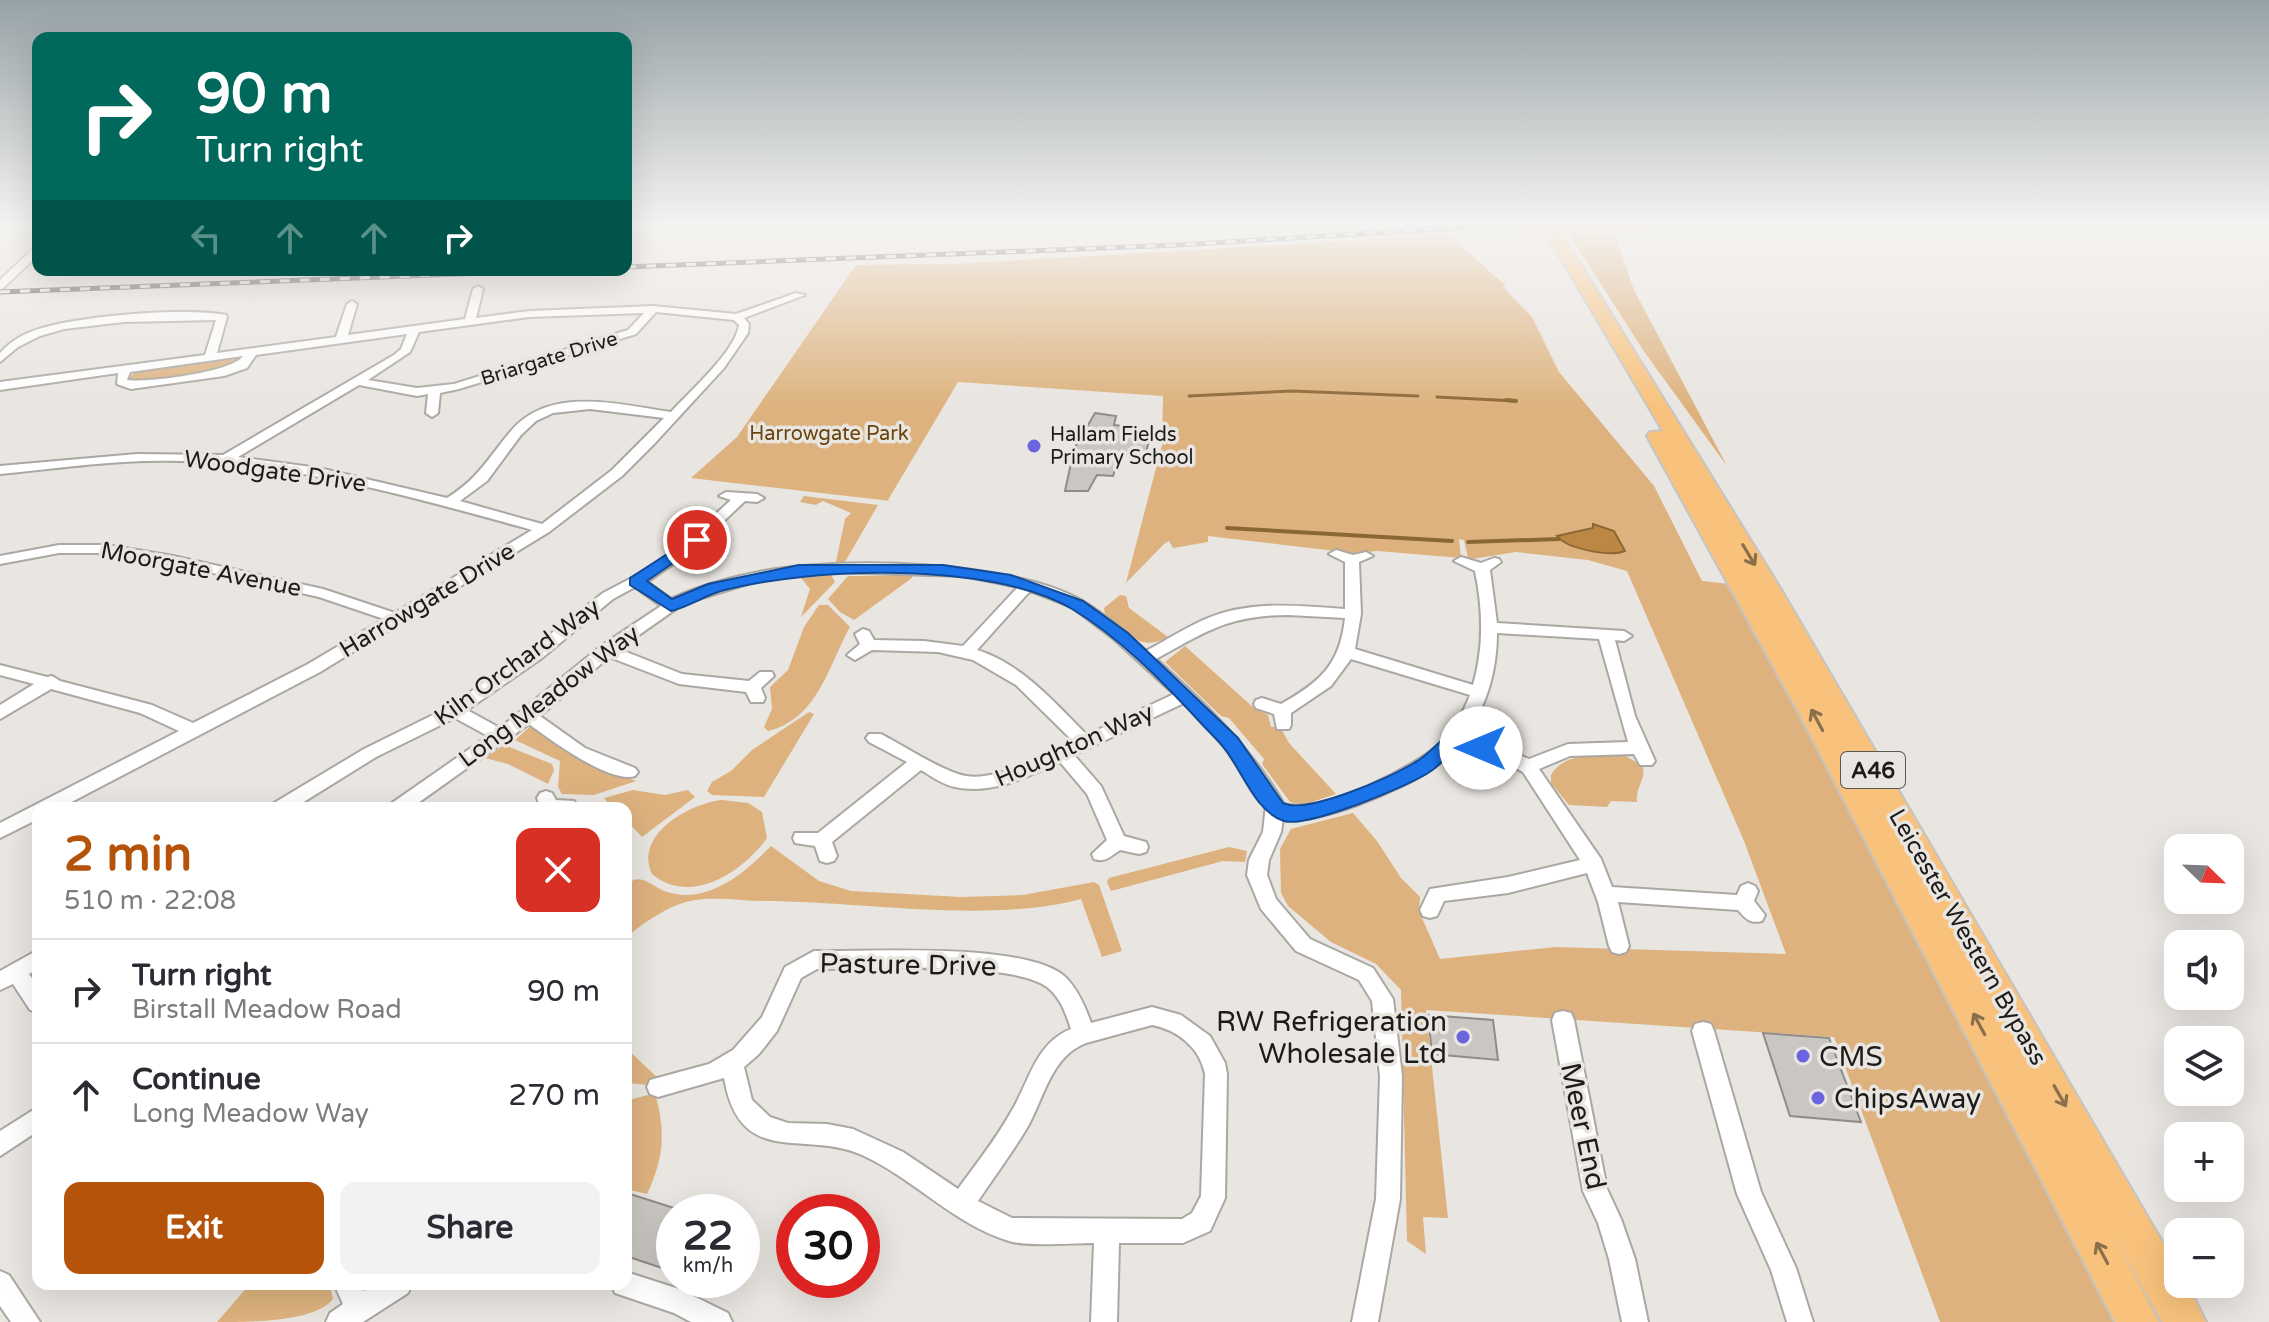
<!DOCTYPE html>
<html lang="en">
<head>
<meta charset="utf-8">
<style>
	body { margin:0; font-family:"Varela Round",sans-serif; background:#f2f2f3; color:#2b2b33; height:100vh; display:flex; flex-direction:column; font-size:30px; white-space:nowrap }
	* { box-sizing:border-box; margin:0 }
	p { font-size:26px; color:#7c7c81 }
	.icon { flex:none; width:44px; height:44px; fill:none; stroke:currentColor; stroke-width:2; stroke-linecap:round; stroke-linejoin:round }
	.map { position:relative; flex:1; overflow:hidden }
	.drawer { position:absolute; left:32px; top:802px; width:600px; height:488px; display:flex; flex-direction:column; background:#fff; border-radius:16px; box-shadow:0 8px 32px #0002 }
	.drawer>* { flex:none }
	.top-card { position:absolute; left:32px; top:32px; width:600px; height:244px; border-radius:16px; box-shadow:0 8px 32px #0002; background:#00695c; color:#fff; overflow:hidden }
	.needle { width:52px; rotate:113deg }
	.buttons { position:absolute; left:2164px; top:834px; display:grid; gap:16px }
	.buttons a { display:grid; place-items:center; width:80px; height:80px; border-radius:16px; background:#fff; box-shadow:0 8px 32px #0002; font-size:40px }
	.speed { position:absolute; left:656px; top:1194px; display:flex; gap:16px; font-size:40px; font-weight:700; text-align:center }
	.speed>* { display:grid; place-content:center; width:104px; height:104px; border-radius:50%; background:#fff; box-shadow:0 8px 32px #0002; line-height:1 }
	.speed small { font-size:20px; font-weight:400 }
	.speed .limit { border:12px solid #d22; background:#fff; color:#111 }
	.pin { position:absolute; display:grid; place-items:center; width:68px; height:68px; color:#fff; margin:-34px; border:4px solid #fff; border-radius:50%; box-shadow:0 2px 8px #0007 }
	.me { position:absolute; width:88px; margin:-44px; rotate:270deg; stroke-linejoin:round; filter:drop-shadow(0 0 6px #0008) }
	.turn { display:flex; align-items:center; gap:28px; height:168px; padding:0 32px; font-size:36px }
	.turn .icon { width:104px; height:104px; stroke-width:2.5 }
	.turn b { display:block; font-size:56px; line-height:68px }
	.lanes { display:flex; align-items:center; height:76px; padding:0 32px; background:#0003; justify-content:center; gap:40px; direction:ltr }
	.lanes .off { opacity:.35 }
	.round { display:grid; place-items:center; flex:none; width:84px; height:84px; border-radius:16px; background:#f2f2f3 }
	.overview { display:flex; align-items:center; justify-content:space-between; height:136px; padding:0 32px }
	h1 { font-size:48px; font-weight:700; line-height:60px; color:#b45309 }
	.button { display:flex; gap:16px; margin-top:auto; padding:16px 32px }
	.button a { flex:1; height:92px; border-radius:16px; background:#b45309; color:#fff; font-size:32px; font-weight:700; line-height:92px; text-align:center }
	.button a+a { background:#f2f2f3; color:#2b2b33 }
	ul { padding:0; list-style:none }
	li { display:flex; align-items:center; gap:24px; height:104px; padding:0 32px; border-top:2px solid #e1e1e2 }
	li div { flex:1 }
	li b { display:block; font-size:30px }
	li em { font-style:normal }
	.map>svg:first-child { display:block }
	.green { fill:#ddb27e }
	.water { fill:#bc8742; stroke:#8c6736; stroke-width:2 }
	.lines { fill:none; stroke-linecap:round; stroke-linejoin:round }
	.stream-far1 { stroke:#8c6736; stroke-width:3 }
	.stream { stroke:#8c6736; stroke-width:4 }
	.building { fill:#cac6c1; stroke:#918c88; stroke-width:2 }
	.minor-casing { stroke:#aba7a2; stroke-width:4 }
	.tertiary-casing { stroke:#aba7a2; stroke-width:4 }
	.trunk-casing { stroke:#c4c4c3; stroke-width:4 }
	.minor { fill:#fff; fill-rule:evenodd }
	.tertiary { fill:#fff; fill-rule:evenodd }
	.trunk { fill:#f8c27c; fill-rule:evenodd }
	.rail-casing { stroke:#484644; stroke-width:5 }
	.rail { stroke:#e9e5e0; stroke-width:3; stroke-dasharray:10; stroke-linecap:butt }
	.trunk-bridge-casing { stroke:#c4c4c3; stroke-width:20; stroke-linecap:butt }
	.trunk-bridge { stroke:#f8c27c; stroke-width:17 }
	.oneway { stroke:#8a6f4b }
	.route { fill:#1a73e8; stroke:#114b97; stroke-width:2 }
	.poi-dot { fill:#6a64de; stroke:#e9e5e0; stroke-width:3 }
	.labels { text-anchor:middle; stroke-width:7; stroke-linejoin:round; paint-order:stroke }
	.far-street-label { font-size:20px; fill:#1d1c1a; stroke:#e9e5e0 }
	.far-park-label { font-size:20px; fill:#69450f; stroke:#e9e5e0 }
	.far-poi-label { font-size:20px; fill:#1d1c1a; stroke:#e9e5e0; text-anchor:start }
	.shield { fill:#e9e5e0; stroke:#5a5855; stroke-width:2 }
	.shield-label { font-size:22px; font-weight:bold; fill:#1d1c1a }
	.street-label { font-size:24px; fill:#1d1c1a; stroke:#e9e5e0 }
	.near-street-label { font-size:28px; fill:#1d1c1a; stroke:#e9e5e0 }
	.near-poi-label { font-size:28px; fill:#1d1c1a; stroke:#e9e5e0; text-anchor:start }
</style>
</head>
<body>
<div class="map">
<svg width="2269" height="1322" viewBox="0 0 2269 1322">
	<rect width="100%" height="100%" fill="#e9e5e0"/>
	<g class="green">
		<polygon points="1562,223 1678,223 1614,232 1634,290 1727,466 1643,350"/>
		<polygon points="1449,235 1506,286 1503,287 1532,317 1559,372 1654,486 1702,581 1729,584 1882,864 2117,1322 1940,1322 1834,1037 1426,1010 1448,1218 1423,1217 1426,1254 1407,1241 1401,990 1376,964 1331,942 1288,906 1281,893 1280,849 1291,829 1353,813 1377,841 1401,878 1420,897 1419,911 1440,959 1556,947 1786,954 1744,841 1627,571 1588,560 1516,552 1472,559 1468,558 1464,540 1459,539 1461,558 1378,551 1352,553 1208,536 1208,542 1173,548 1169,541 1164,544 1126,583 1162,445 1163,396 958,382 888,500 891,501 691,478 737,437 856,265 954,264"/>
		<polygon points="242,358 229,370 126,382 134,373"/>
		<polygon points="804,496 878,505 845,562 836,562 845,519 851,513 823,501 816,505 800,502"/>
		<polygon points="831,575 835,582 801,617 810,589 801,578"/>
		<polygon points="848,576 912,576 912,578 854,620 840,612 828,599"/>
		<path d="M1120,595L1126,596L1129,608L1168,637C1139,653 1128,632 1105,614L1104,608Z"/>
		<path d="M819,605H828L850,627C829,665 817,720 768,731L764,727L772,709L770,687L788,670L804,627Z"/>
		<polygon points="1185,646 1255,709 1268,715 1271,727 1280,727 1289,743 1336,794 1303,805 1290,802 1262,764 1264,759 1229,718 1221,716 1165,662"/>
		<polygon points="809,712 814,714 764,797 712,795 707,791 712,782 731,771 752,750"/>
		<polygon points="533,724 584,760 636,781 594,795 562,794 558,787 560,761 515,740"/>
		<polygon points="504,745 552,764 554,770 548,784 508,764 485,758"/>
		<path d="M1624,755L1643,766C1646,780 1635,788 1637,802L1611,801L1607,807L1569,805L1551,783V775C1563,752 1601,755 1624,755Z"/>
		<polygon points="633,790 665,795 688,790 695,797 642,837 626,820 626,808 612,808 604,798"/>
		<path d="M722,800L748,803L762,812L767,838C742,873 690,906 652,874C633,835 690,803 722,800Z"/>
		<path d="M771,846L819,881L851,891L961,897L1023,895L1094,882L1099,885L1122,951L1102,957L1081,899C989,924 860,901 763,901C740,901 712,896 690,901C667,906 644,923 626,937V891L633,880C646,876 654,888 667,892C708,905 745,873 771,846Z"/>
		<polygon points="1229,847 1247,851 1245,862 1223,861 1111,891 1107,882 1109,878"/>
		<polygon points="626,1048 660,1080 651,1085 626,1083"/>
		<path d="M655,1093C666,1133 664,1157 647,1194L626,1189V1101Z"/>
		<path d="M250,1284H329L333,1299C315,1322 251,1322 217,1322Z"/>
	</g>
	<path class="water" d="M1593,524L1614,531L1625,551C1610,557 1567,549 1557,536L1593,528Z"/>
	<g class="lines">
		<g class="stream-far1">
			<polyline points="1189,396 1292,391 1418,396"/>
			<polyline points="1437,397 1516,401"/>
		</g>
		<g class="stream">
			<polyline points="1506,400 1516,401"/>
			<polyline points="1227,528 1452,541"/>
			<polyline points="1468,542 1559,539"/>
		</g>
	</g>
	<g class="building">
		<polygon points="1095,413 1116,416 1114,425 1131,427 1129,436 1150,438 1145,455 1120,454 1113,476 1097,475 1088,491 1065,491 1074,449"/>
		<polygon points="1428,1015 1493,1020 1498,1060 1432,1054"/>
		<polygon points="1763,1033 1829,1038 1861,1122 1790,1116"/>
		<polygon points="630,1194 674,1208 674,1272 626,1256 626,1200"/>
	</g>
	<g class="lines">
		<defs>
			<g id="minor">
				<path d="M478,286L483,289L476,318L529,311L653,306L736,314L796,293L805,295L744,318L749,324L748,333L724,368L655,443L622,476L549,532L320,672L60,808H38V819L0,838V823L179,731L140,713L51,689L0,719V705L34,684L0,675V665L47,677L52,676L60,681L152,705L193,723L308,664L384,619L319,597L173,564L107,553H59L0,564V556L59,545H107L173,556L323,589L395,613L532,530C417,498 302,465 182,461C121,459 60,468 0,474V466L137,454L223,455L394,355L401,349L407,334L256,355L247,368L224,376L131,389L117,384L118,373L0,390V382L205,355L216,320L124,322L64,329L40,336L18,347L0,362V353C9,343 18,337 30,332C71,316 183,307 226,315L227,317L217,353L336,337L347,304L352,301L357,304L348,335L465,319L473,289ZM656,312L734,320L739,325C735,352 690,391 671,412C619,405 550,385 511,431C487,459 480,477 447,498L319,468L238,457L359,385L417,396L428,394L426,413L432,417L438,413L440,393L459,389L636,334ZM644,313L628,330L454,384L417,388L368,380L410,352L419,332L529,317ZM243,356C233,372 147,383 127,380L130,372ZM590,409L664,418L612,470L542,524L460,501L487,481L521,435L536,421L553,413Z"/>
				<path d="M726,492L757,494L764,498L757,502L745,501L692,551L647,582L671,599C698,586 729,578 759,572C838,556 1014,560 1084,602C1106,615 1127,634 1146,651C1167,640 1186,627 1208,618C1252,600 1299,606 1345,609V562L1329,554L1336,550L1353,555L1366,552L1373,556L1359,562L1361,614L1355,649L1473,685C1484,647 1483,609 1475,571L1454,561L1461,557L1481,563L1494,558L1499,559L1501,562L1490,570L1497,623L1624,631L1632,636L1624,641L1615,640L1635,716L1655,761L1652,765H1640L1634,754L1570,756L1539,769L1601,859L1612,887L1737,895L1741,886L1748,883L1755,886L1758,891L1754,901L1765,915L1762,921C1750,924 1746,919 1738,910L1618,902L1629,946L1626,952L1619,954L1612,952L1609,946L1598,902L1587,873L1508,893L1444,901L1437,916L1430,918L1423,916L1420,910L1430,889L1508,877L1580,860L1523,772L1499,759L1459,746C1450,754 1441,763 1430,770C1401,790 1317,826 1283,818L1281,832L1269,860L1267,875L1276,899L1310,939L1373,968L1393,999L1402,1076L1400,1199L1378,1322H1352L1376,1199L1380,1076L1372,1001L1359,980L1296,951L1261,909L1247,875L1249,860L1263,832L1266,805L1225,746L1184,703L1074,755L1101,786L1124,836L1146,842L1148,847L1146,852L1139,854L1120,850C1111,856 1105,863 1094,859L1092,854L1107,840L1087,794L1060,762C1027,777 992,795 955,787C943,785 931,776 921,770L832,842L837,856L834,861L827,863L820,861L815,846L795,843L793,838L795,833H818L907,762L869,742L866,738L869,734H881C906,747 932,765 958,774C992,786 1043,755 1073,741L1016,685L973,660L938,652L872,650L855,660L847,655L860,644L855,634L863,629L869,631L874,640L924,641L963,646L1018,587L964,576L829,572L760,580L683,604L619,649L682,674L749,681L760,672H772L774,676L761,688L765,698L763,702H751L746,692L679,684L609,657L540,716L585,748L635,768L638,772L635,776C610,784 549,739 529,724L411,808H389L392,803L488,736L455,718L376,757L294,808H271L274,803L364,749L449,707L530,650L603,593L643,572L682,545L731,500L719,496ZM635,587L661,606L601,646L500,728L467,710L542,658L613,599ZM1030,591L1072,607L1115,640L1174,694L1087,735C1054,702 1022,664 977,650ZM1288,615L1345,618C1340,665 1320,682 1281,704L1262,698L1256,700L1254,704L1256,708L1274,714L1277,729H1289L1291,725V713L1331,686L1351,659L1470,695C1464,710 1457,726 1446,738C1421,765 1320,816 1284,804C1251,748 1204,702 1156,659C1205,632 1229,615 1288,615ZM1497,633L1599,639L1628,742L1568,744L1529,759L1466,735C1487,705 1497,670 1497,633Z"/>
				<polygon points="546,791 552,793 556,800 574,801 577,806 541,808 537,798 540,793"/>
				<polygon points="38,950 38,969 29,974 38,987 38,1013 30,1010 13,984 0,990 0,971"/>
				<path d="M814,951C871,952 1020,942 1063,975C1077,987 1085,1006 1091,1023L1152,1007L1181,1015L1210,1036L1225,1063L1227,1074L1225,1198L1210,1231L1183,1243H1119L1117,1322H1091L1094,1243C1072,1243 1028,1247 1009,1241C953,1224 915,1179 862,1155C804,1129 740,1170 724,1078L658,1097L650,1094L647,1087L650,1080L709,1064L733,1050L762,1017L785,967ZM817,969C866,969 1013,961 1047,987C1061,998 1066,1014 1071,1029C1035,1043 1029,1083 1011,1112C996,1139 976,1164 958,1189L903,1152L853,1129L827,1124L788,1123L770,1117L752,1100L744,1067L759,1054L777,1031L801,978ZM1152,1025C1178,1030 1200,1048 1205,1074L1201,1196L1192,1213L1182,1219L1012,1218L978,1201C994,1177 1012,1153 1027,1128C1044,1099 1050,1057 1086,1043Z"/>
				<polygon points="1563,1011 1571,1013 1574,1020 1607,1189 1621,1219 1635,1259 1648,1322 1622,1322 1609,1259 1598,1223 1583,1191 1552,1020 1555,1013"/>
				<polygon points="1703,1022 1711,1024 1714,1031 1761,1192 1796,1268 1813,1322 1787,1322 1771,1270 1737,1194 1692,1031 1695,1024"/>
				<polygon points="38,1107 38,1131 0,1156 0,1131"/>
				<polygon points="0,1271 9,1275 40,1322 11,1322 0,1306"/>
				<polygon points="626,1272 679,1289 728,1313 732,1322 691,1322 674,1313 615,1293 611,1284 626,1284"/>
				<polygon points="334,1284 360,1284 364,1291 376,1284 412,1284 408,1293 363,1322 326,1322 330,1313 343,1304"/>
			</g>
			<polygon id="tertiary" points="38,244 38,255 0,291 0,280"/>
			<polygon id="trunk" points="1540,223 1555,223 1780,588 2178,1269 2178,1284 2187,1284 2206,1322 2162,1322 2112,1233 2159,1322 2115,1322 1800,715 1647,436 1650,432 1663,431"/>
		</defs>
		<use href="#minor" class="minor-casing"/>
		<use href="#tertiary" class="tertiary-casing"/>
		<use href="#trunk" class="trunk-casing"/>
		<use href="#minor" class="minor"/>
		<use href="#tertiary" class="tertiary"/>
		<use href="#trunk" class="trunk"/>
		<defs>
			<g id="rail">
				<polyline points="626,267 1177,245 1537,223"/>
				<polyline points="0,292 563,270"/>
			</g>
		</defs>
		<use href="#rail" class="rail-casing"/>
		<use href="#rail" class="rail"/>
		<defs>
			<polyline id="trunk-bridge" points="1531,223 1532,227"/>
		</defs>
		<use href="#trunk-bridge" class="trunk-bridge-casing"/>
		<use href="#trunk-bridge" class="trunk-bridge"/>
	</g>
	<defs><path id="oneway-shaft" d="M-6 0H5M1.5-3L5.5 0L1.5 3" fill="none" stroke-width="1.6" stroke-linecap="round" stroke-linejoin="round" transform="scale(2)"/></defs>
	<g class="oneway">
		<use href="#oneway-shaft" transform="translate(1749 555) rotate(59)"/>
		<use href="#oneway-shaft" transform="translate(1817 720) rotate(-118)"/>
		<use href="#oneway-shaft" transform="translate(1979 1024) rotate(-118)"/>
		<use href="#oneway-shaft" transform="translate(2060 1096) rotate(60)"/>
		<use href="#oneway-shaft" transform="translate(2102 1253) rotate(-118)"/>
	</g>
	<linearGradient id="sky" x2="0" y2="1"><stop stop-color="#96a2a6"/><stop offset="0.55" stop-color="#f5f3f1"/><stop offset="1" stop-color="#f5f3f1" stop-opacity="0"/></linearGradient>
	<rect width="2269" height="408" fill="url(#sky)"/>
	<path class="route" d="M697,535L705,540L702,543L647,581L672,599L708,584L799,565H943L1011,575L1083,601L1128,633L1238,738L1283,803C1307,815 1390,777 1414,763C1427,756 1438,743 1448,734C1460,730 1483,738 1491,748L1481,754L1458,747C1449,755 1441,764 1431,771C1410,786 1307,828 1284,821C1255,812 1242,770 1224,748C1216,738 1207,730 1199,721C1162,681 1119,637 1072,609C991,561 810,567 721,591C704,596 688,607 671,611L630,585V578Z"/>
	<g class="poi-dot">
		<circle cx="1034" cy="446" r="8"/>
		<circle cx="1463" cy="1037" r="8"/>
		<circle cx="1803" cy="1056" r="8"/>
		<circle cx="1818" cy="1098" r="8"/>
	</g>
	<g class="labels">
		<g class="far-street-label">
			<text transform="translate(549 358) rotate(-17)" y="7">Briargate Drive</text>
		</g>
		<g class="far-park-label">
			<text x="829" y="440">Harrowgate Park</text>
		</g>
		<g class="far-poi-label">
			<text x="1050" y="441">Hallam Fields<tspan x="1050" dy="23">Primary School</tspan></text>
		</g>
		<rect class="shield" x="1841" y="752" width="64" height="36" rx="6"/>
		<g class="shield-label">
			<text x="1873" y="778">A46</text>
		</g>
		<g class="street-label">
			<text transform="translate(275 471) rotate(8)" y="8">Woodgate Drive</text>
			<text transform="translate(201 569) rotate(11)" y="8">Moorgate Avenue</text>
			<text transform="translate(427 600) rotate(-31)" y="8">Harrowgate Drive</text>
			<text transform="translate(517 662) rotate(-36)" y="8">Kiln Orchard Way</text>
			<text transform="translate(549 696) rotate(-37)" y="8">Long Meadow Way</text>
			<text transform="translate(1074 745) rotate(-24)" y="8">Houghton Way</text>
			<text transform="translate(1968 937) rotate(60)" y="8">Leicester Western Bypass</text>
		</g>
		<g class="near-street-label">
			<text transform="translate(908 964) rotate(1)" y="10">Pasture Drive</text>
			<text transform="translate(1584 1126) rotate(78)" y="10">Meer End</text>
		</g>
		<g class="near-poi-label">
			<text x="1447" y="1031" text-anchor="end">RW Refrigeration<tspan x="1447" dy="32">Wholesale Ltd</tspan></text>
			<text x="1819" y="1066">CMS</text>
			<text x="1834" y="1108">ChipsAway</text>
		</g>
	</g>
</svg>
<div class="buttons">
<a><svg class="needle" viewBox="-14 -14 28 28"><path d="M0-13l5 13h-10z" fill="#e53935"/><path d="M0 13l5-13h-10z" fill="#7c7c81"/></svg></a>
<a><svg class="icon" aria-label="sound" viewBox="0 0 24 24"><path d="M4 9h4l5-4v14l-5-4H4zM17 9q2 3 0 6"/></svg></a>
<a><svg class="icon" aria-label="layers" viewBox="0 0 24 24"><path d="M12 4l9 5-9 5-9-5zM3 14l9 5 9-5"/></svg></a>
<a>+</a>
<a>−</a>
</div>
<div class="speed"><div>22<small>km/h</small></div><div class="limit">30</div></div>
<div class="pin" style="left:697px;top:540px;background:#d93025"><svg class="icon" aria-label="arrive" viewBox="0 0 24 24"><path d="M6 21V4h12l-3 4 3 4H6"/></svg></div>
<svg class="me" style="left:1481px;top:748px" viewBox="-20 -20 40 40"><circle r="19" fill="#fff"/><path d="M0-13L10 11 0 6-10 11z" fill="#1a73e8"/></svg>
<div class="top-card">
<div class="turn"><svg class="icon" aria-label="right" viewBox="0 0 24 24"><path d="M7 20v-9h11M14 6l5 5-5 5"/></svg><div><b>90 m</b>Turn right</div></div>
<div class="lanes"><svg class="icon off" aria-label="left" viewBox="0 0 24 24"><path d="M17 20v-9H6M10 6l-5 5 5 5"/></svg><svg class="icon off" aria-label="ahead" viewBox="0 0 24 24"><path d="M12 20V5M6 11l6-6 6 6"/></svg><svg class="icon off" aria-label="ahead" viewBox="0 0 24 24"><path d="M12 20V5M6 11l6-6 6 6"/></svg><svg class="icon" aria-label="right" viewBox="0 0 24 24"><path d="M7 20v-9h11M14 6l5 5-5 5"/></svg></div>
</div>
<section class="drawer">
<div class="overview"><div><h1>2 min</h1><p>510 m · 22:08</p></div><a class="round" style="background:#d93025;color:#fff"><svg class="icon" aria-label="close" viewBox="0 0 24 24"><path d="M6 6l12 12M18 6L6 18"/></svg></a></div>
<ul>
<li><svg class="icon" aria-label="right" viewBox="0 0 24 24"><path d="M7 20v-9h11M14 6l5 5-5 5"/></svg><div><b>Turn right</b><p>Birstall Meadow Road</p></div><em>90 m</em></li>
<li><svg class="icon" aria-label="ahead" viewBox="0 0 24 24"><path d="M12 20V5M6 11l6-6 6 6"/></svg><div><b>Continue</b><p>Long Meadow Way</p></div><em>270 m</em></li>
</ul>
<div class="button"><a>Exit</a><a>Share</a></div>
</section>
</div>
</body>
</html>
